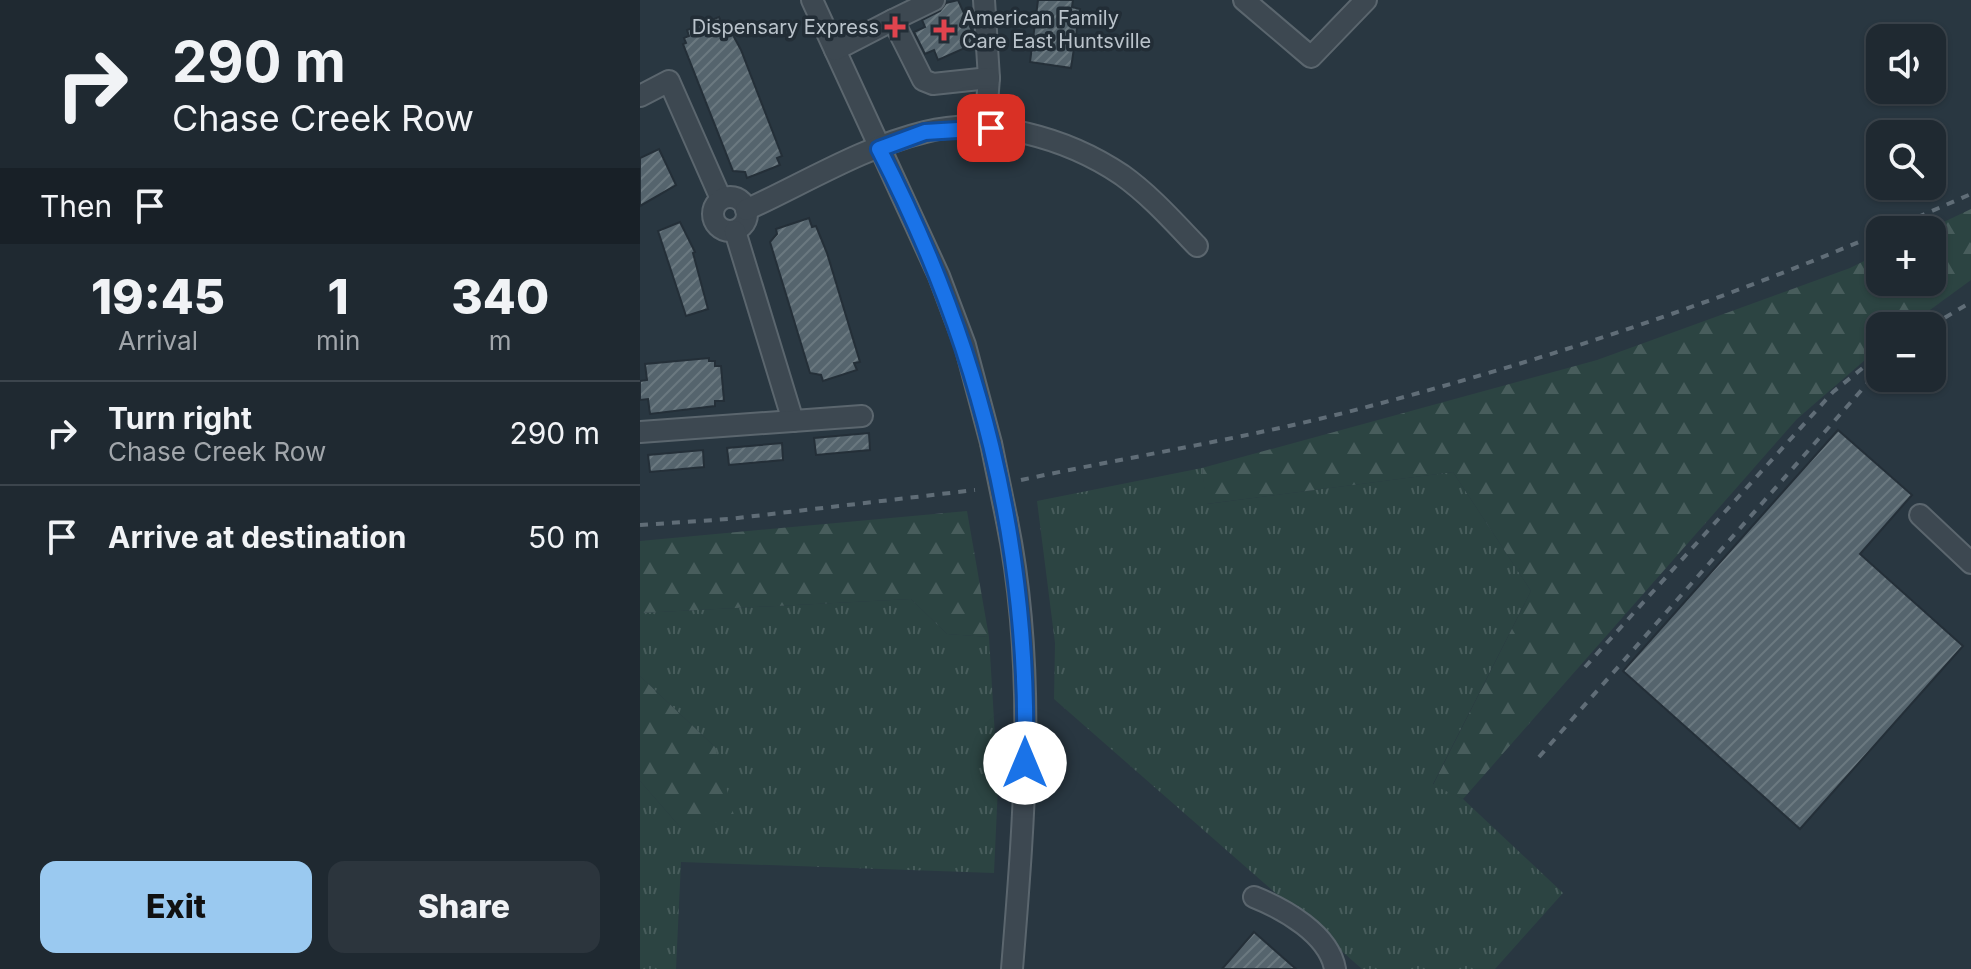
<!DOCTYPE html>
<html lang="en">
<head>
<meta charset="utf-8">
<style>
	body { margin:0; font-family:Inter,sans-serif; background:#2c353d; color:#f1f3f6; height:100vh; display:flex; flex-direction:column; font-size:30px; white-space:nowrap }
	* { box-sizing:border-box; margin:0 }
	p { font-size:26px; color:#a1a6ab }
	.icon { flex:none; width:44px; height:44px; fill:none; stroke:currentColor; stroke-width:2; stroke-linecap:round; stroke-linejoin:round }
	.map { position:relative; flex:1; overflow:hidden }
	.panel { display:flex; flex-direction:column; background:#1f2931; width:640px }
	.panel>* { flex:none }
	.banner { background:#1f2931; color:#f1f3f6; overflow:hidden }
	.buttons { position:absolute; left:1226px; top:24px; display:grid; gap:16px }
	.buttons a { display:grid; place-items:center; width:80px; height:80px; border-radius:16px; background:#1f2931; box-shadow:0 2px 6px #0004,0 0 0 2px #3c454d; font-size:40px }
	.pin { position:absolute; display:grid; place-items:center; width:68px; height:68px; color:#fff; margin:-34px; border-radius:16px; box-shadow:0 4px 12px #0006 }
	.me { position:absolute; width:88px; margin:-44px; rotate:0deg; stroke-linejoin:round; filter:drop-shadow(0 0 6px #0008) }
	.turn { display:flex; align-items:center; gap:28px; height:168px; padding:0 40px; font-size:36px }
	.turn .icon { width:104px; height:104px; stroke-width:2.5 }
	.turn b { display:block; font-size:56px; line-height:68px }
	.then { display:flex; align-items:center; height:76px; padding:0 40px; background:#0003; gap:16px; font-size:30px }
	.eta { display:flex; justify-content:space-evenly; align-items:center; height:136px; text-align:center }
	.eta b { font-size:48px; font-weight:800; line-height:56px }
	.button { display:flex; gap:16px; margin-top:auto; padding:16px 40px }
	.button a { flex:1; height:92px; border-radius:16px; background:#9ac9f0; color:#111; font-size:32px; font-weight:800; line-height:92px; text-align:center }
	.button a+a { background:#2c353d; color:#f1f3f6 }
	ul { padding:0; list-style:none }
	li { display:flex; align-items:center; gap:24px; height:104px; padding:0 40px; border-top:2px solid #3c454d }
	li div { flex:1 }
	li b { display:block; font-size:30px }
	li em { font-style:normal }
	main { display:flex; flex:1; min-height:0 }
	.map>svg:first-child { display:block }
	.grass { fill:url(#grass-tufts) }
	.forest { fill:url(#forest-firs) }
	.building { fill:url(#building-hatch); stroke:#242f38; stroke-width:2 }
	.lines { fill:none; stroke-linecap:round; stroke-linejoin:round }
	.minor-casing { stroke:#5b666e; stroke-width:24 }
	.minor { stroke:#3d4851; stroke-width:20 }
	.rail { stroke:#606d77; stroke-width:4; stroke-dasharray:8 8; stroke-linecap:butt }
	.minor-bridge-casing { stroke:#5b666e; stroke-width:24; stroke-linecap:butt }
	.minor-bridge { stroke:#3d4851; stroke-width:20 }
	.route-casing { stroke:#114b97; stroke-width:20 }
	.route { stroke:#1a73e8; stroke-width:14 }
	.health-dot { fill:#e0444e; stroke:#222d36; stroke-width:3 }
	.labels { text-anchor:middle; stroke-width:7; stroke-linejoin:round; paint-order:stroke }
	.poi-label { font-size:20px; fill:#bac3cb; stroke:#222d36; text-anchor:start }
</style>
</head>
<body>
<main>
<section class="panel">
<div class="banner">
<div class="turn"><svg class="icon" aria-label="right" viewBox="0 0 24 24"><path d="M7 20v-9h11M14 6l5 5-5 5"/></svg><div><b>290 m</b>Chase Creek Row</div></div>
<div class="then">Then<svg class="icon" aria-label="arrive" viewBox="0 0 24 24"><path d="M6 21V4h12l-3 4 3 4H6"/></svg></div>
</div>
<div class="eta">
<div><b>19:45</b><p>Arrival</p></div>
<div><b>1</b><p>min</p></div>
<div><b>340</b><p>m</p></div>
</div>
<ul>
<li><svg class="icon" aria-label="right" viewBox="0 0 24 24"><path d="M7 20v-9h11M14 6l5 5-5 5"/></svg><div><b>Turn right</b><p>Chase Creek Row</p></div><em>290 m</em></li>
<li><svg class="icon" aria-label="arrive" viewBox="0 0 24 24"><path d="M6 21V4h12l-3 4 3 4H6"/></svg><div><b>Arrive at destination</b></div><em>50 m</em></li>
</ul>
<div class="button"><a>Exit</a><a>Share</a></div>
</section>
<div class="map">
<svg width="1331" height="969" viewBox="0 0 1331 969">
	<defs>
		<pattern id="grass-tufts" width="24" height="20" patternUnits="userSpaceOnUse" patternTransform="scale(2)"><rect width="24" height="20" fill="#2c4442"/><path d="M3 7l-1-3M5 7V3M7 7l1-3M15 17l-1-3M17 17v-4M19 17l1-3" fill="none" stroke="#485d5c"/></pattern>
		<pattern id="forest-firs" width="22" height="20" patternUnits="userSpaceOnUse" patternTransform="scale(2)"><rect width="22" height="20" fill="#2c4442"/><path d="M5 1l3.5 6h-7zM16 11l3.5 6h-7z" fill="#485d5c"/></pattern>
		<pattern id="building-hatch" width="6" height="6" patternUnits="userSpaceOnUse" patternTransform="scale(2)"><rect width="6" height="6" fill="#55646d"/><path d="M-1 1l2-2M0 6l6-6M5 7l2-2" fill="none" stroke="#6b7980"/></pattern>
	</defs>
	<rect width="100%" height="100%" fill="#293741"/>
	<g class="grass">
		<polygon points="562,468 567,504 813,472 891,591 793,784 823,799 923,893 855,969 722,969 414,699 415,643 397,501"/>
		<polygon points="271,599 307,634 349,637 358,786 354,873 41,862 36,969 0,969 0,781 41,828 75,747 0,676 0,613"/>
	</g>
	<g class="forest">
		<polygon points="1331,209 1331,280 1268,326 1240,326 1240,347 1157,419 823,799 793,785 891,591 813,472 566,504 562,468 957,360 1210,268 1240,253 1240,282 1292,282 1292,230 1287,230"/>
		<polygon points="327,511 349,637 307,634 271,599 0,613 0,541"/>
		<polygon points="0,676 75,747 95,819 41,828 0,781"/>
	</g>
	<g class="building">
		<polygon points="318,0 333,33 334,44 298,60 294,50 285,54 274,32 285,27 282,20 300,11 306,3"/>
		<polygon points="398,0 433,0 432,7 440,9 431,68 390,62"/>
		<polygon points="79,17 83,26 87,24 101,50 142,156 137,158 140,165 107,178 105,172 93,171 43,44 46,43 44,38 49,36 47,30"/>
		<polygon points="19,149 36,185 0,206 0,158"/>
		<polygon points="169,218 172,227 176,226 187,253 220,362 214,363 217,370 183,381 181,375 170,373 130,242 137,234 136,229"/>
		<polygon points="40,222 55,252 53,253 68,309 46,316 18,231"/>
		<polygon points="69,358 69,361 75,361 75,366 81,366 84,401 75,401 75,406 10,414 8,399 0,400 0,381 7,380 5,364"/>
		<polygon points="1198,430 1272,495 1220,554 1323,646 1160,829 983,671"/>
		<polygon points="229,433 230,450 176,455 174,438"/>
		<polygon points="142,443 143,460 89,465 87,448"/>
		<polygon points="63,450 64,467 10,472 8,455"/>
		<polygon points="614,932 656,969 582,969"/>
	</g>
	<g class="lines">
		<defs>
			<g id="minor">
				<polyline points="172,0 299,276 325,345 351,443"/>
				<polyline points="344,0 349,78 345,128"/>
				<polyline points="604,0 671,57 726,0"/>
				<polyline points="253,20 294,0"/>
				<polyline points="195,50 253,20 283,80 293,84 349,78"/>
				<polyline points="0,96 29,81 81,199"/>
				<circle cx="90" cy="214" r="17"/>
				<path d="M106,210C163,184 223,147 285,132C350,116 427,138 482,175C510,195 533,221 557,246"/>
				<polyline points="95,231 153,421"/>
				<polyline points="0,432 222,416"/>
				<polyline points="1280,515 1331,563"/>
				<path d="M367,521C397,669 384,820 372,969"/>
				<path d="M614,897C644,909 689,934 695,969"/>
			</g>
		</defs>
		<use href="#minor" class="minor-casing"/>
		<use href="#minor" class="minor"/>
		<g class="rail">
			<polyline points="1248,230 1331,194"/>
			<polyline points="1291,326 1331,302"/>
			<path d="M381,480C493,456 608,438 719,409C895,363 1072,305 1240,233"/>
			<polyline points="0,525 89,519 335,490"/>
			<polyline points="945,667 1193,392 1240,354"/>
			<polyline points="899,757 1240,369"/>
		</g>
		<defs>
			<polyline id="minor-bridge" points="351,443 367,521"/>
		</defs>
		<use href="#minor-bridge" class="minor-bridge-casing"/>
		<use href="#minor-bridge" class="minor-bridge"/>
	</g>
	<g class="lines">
		<defs>
			<path id="route" d="M351,128L285,132L239,149C339,343 390,544 385,763"/>
		</defs>
		<use href="#route" class="route-casing"/>
		<use href="#route" class="route"/>
	</g>
	<g class="health-dot">
		<path d="M251 15h8v8h8v8h-8v8h-8v-8h-8v-8h8z"/>
		<path d="M300 18h8v8h8v8h-8v8h-8v-8h-8v-8h8z"/>
	</g>
	<g class="labels">
		<g class="poi-label">
			<text x="322" y="25">American Family<tspan x="322" dy="23">Care East Huntsville</tspan></text>
			<text x="239" y="34" text-anchor="end">Dispensary Express</text>
		</g>
	</g>
</svg>
<div class="buttons">
<a><svg class="icon" aria-label="sound" viewBox="0 0 24 24"><path d="M4 9h4l5-4v14l-5-4H4zM17 9q2 3 0 6"/></svg></a>
<a><svg class="icon" aria-label="search" viewBox="0 0 24 24"><circle cx="10" cy="10" r="6"/><path d="M15 15l6 6"/></svg></a>
<a>+</a>
<a>−</a>
</div>
<div class="pin" style="left:351px;top:128px;background:#d93025"><svg class="icon" aria-label="arrive" viewBox="0 0 24 24"><path d="M6 21V4h12l-3 4 3 4H6"/></svg></div>
<svg class="me" style="left:385px;top:763px" viewBox="-20 -20 40 40"><circle r="19" fill="#fff"/><path d="M0-13L10 11 0 6-10 11z" fill="#1a73e8"/></svg>
</div>
</main>
</body>
</html>
